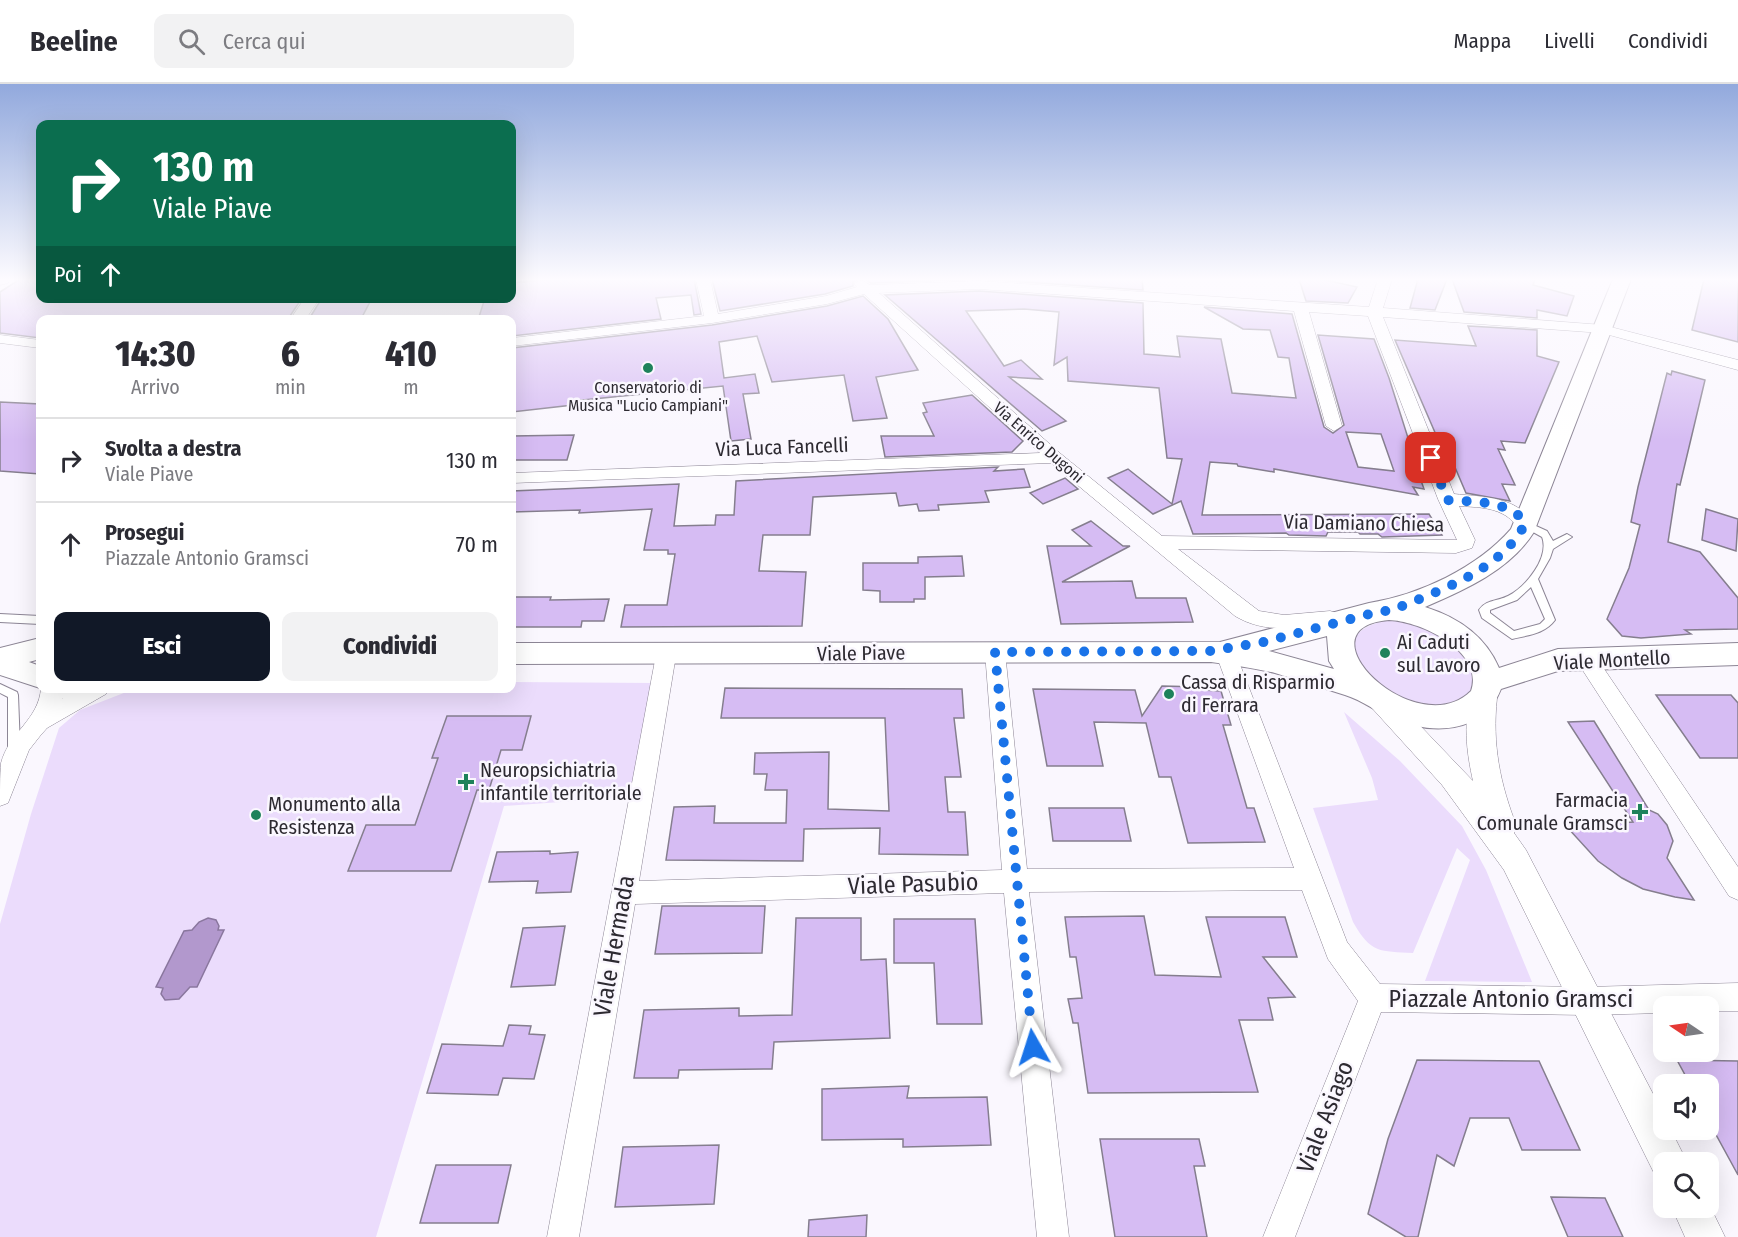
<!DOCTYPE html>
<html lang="it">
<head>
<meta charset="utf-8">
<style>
	body { margin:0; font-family:"Fira Sans Condensed",sans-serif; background:#f2f2f3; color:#2b2b33; height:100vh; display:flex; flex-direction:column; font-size:22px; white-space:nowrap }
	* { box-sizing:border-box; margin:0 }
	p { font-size:20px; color:#7c7c81 }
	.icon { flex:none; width:33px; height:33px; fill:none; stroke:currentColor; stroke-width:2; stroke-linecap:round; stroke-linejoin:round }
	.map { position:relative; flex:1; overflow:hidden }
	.panel { position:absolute; left:36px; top:231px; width:480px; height:378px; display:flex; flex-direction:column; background:#fff; border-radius:12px; box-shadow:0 6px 24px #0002 }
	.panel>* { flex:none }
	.guide { position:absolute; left:36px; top:36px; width:480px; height:183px; border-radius:12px; box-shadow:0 6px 24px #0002; background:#0b6e4f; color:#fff; overflow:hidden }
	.needle { width:39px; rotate:283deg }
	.tools { position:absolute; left:1653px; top:912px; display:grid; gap:12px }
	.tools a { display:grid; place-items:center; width:66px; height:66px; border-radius:12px; background:#fff; box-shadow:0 6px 24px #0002; font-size:30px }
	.pin { position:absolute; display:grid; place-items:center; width:51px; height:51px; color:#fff; margin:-26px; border-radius:12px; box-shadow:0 3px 9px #0006 }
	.me { position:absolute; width:66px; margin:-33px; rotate:354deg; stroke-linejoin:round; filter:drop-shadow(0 0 4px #0008) }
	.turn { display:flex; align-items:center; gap:21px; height:126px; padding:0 18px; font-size:27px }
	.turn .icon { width:78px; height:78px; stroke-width:2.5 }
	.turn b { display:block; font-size:42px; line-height:51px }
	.then { display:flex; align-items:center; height:57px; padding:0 18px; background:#0003; gap:12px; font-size:22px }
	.eta { display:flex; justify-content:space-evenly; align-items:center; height:102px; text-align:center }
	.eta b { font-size:36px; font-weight:800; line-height:42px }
	.primary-button { display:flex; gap:12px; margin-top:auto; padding:12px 18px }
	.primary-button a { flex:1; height:69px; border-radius:12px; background:#111827; color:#fff; font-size:24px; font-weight:800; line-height:69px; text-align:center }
	.primary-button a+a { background:#f2f2f3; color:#2b2b33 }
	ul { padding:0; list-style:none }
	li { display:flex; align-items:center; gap:18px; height:84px; padding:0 18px; border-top:2px solid #e1e1e2 }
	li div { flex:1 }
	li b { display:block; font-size:22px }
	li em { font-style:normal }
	header { display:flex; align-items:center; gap:36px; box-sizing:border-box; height:84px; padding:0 30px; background:#fff; border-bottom:2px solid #e1e1e2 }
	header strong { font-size:28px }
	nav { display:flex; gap:33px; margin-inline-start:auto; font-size:21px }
	.search { width:420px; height:54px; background:#f2f2f3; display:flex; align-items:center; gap:15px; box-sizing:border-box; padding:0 21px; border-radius:12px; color:#7c7c81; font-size:22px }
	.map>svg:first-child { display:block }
	.green { fill:#ebdcfc }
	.water { fill:#b298cd; stroke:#8a779e; stroke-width:1.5 }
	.building { fill:#d6bcf3; stroke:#857e8e; stroke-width:1.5; fill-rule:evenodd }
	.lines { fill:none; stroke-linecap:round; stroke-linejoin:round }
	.service-casing { stroke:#8c8595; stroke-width:2 }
	.minor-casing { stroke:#8c8595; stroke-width:1 }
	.tertiary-casing { stroke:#8c8595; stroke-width:1 }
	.secondary-casing { stroke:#8c8595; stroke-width:2 }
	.service { fill:#fff; fill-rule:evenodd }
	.minor { fill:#fff; fill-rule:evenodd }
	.tertiary { fill:#fff; fill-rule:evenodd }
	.secondary { fill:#fff; fill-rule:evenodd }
	.route { stroke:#1a73e8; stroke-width:10; stroke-dasharray:0 18 }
	.poi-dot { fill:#1e825b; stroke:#faf7fe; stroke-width:2 }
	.labels { text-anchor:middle; stroke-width:5; stroke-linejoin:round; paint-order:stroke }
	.far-poi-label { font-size:16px; fill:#2d2a31; stroke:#faf7fe }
	.far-street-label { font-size:16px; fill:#2d2a31; stroke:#faf7fe }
	.street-label { font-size:20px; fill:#2d2a31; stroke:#faf7fe }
	.poi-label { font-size:20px; fill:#2d2a31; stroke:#faf7fe; text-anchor:start }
	.near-street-label { font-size:24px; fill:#2d2a31; stroke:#faf7fe }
</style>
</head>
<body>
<header>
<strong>Beeline</strong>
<div class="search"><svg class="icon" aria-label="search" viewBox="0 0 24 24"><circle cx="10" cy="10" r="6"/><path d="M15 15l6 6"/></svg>Cerca qui</div>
<nav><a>Mappa</a><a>Livelli</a><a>Condividi</a></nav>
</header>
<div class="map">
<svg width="1738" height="1153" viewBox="0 0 1738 1153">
	<rect width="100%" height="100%" fill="#faf7fe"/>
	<g class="green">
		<path d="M1385,537H1404L1423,542L1455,561L1467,574L1473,588L1474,601L1467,612L1440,623L1398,616L1363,591L1351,561C1358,545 1368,541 1385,537Z"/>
		<polygon points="512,598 653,599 631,713 504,722 376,1153 0,1153 0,840 31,730 59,644 80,626 134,605 512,604"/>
		<path d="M1344,628L1400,677L1462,742L1486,786L1532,898L1425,897L1470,776L1457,764L1413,869C1380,867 1371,870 1353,838L1313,724L1378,716L1372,694Z"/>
	</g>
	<polygon class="water" points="208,834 216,836 219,842 218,846 224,846 197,903 190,903 179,915 165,916 161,910 163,904 156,903 184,847 192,846 199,838"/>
	<g class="building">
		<polygon points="20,195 40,195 40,214 302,214 288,235 40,236 40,254 0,249 0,208"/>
		<polygon points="552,195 694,195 701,230 694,231 691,211 656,214 661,235 512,252 512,236 478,236 485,214 512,214 512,199"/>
		<polygon points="712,195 858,195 853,198 853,202 825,210 720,227"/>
		<polygon points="864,195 976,195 871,199"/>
		<polygon points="981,195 1142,195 1143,206"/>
		<polygon points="1299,195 1321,195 1357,203 1348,219 1306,217"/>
		<polygon points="1418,195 1447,195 1435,226 1410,224"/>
		<polygon points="1452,195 1535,195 1533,201 1574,212 1567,232 1537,226 1537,234 1464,228"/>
		<polygon points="1704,195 1738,195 1738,258 1692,246"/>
		<path d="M979,207L1143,219L1144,270L1180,273L1177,252L1221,255L1232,309L1296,314L1289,274L1278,273L1270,246L1243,245L1204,223L1292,230L1324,343L1333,349L1344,341L1318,251L1374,255L1389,294L1409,357H1407L1424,405L1413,403L1418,411L1274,385V388L1238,382L1237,380L1210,378L1202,431L1429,430L1442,451L1382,453L1378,450H1360L1358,448H1328L1326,452L1289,451L1286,449L1193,450L1181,417L1153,430L1108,394L1128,385L1172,420L1182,375L1167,374L1159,304L1068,297L1067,273L1054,281L1059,228L1024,225L966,227L1004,282L1021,276L1042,295L1009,293L1066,337L1042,347L885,211ZM1346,348L1381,350L1394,387L1358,383Z"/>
		<polygon points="863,212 888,235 918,286 876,293 887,334 853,337 844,291 772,298 757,252 719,258 724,294 755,290 759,309 743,310 751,355 731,357 723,302 573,317 573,321 512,328 512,264 712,241 827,222"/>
		<polygon points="322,214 372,214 362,233 309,235"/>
		<polygon points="1468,242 1537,246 1537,272 1559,278 1525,359 1501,357 1505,366 1498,365 1515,401 1502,400 1510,417 1466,409 1445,360 1440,360 1395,256 1476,262"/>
		<polygon points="1672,287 1705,296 1680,401 1677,400 1668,458 1700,468 1738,514 1738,545 1685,546 1691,550 1641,554 1622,552 1607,535 1629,484 1640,441 1631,438 1638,403 1667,289 1671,291"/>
		<polygon points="972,311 1023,357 1012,368 885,373 881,352 934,352 923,329 927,328 923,319"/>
		<polygon points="0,318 40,320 40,390 0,387"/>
		<polygon points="574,351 567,376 512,376 512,352"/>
		<polygon points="998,383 994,387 1024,385 1030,403 985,407 989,418 938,421 939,426 919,427 917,420 899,422 896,409 813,413 810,451 763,451 759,487 806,488 802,542 621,543 625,521 667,521 675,470 668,470 668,466 644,466 652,425 579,429 580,426 512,428 512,407 679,400 674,442 715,441 716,431 734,431 736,397"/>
		<polygon points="1065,394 1078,405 1043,420 1030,409"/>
		<polygon points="1706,425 1738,435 1736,467 1702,456"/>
		<polygon points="1091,437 1123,462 1130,462 1062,498 1132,497 1136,514 1186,514 1193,538 1061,540 1047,462 1091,462 1072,446"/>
		<polygon points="962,472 964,492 925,493 925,515 914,515 914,518 880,518 880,507 863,506 863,479 918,479 918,473"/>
		<polygon points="512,513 551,513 550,516 609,515 604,537 582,537 581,543 512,543"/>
		<polygon points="1162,602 1202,603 1203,606 1221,607 1231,641 1223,641 1247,724 1254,724 1265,758 1188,759 1171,693 1159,693 1146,639 1094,638 1103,682 1047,682 1033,605 1135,606 1142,632"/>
		<polygon points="725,604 962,605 964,634 954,634 961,693 945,693 948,728 965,728 968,771 879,770 880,744 804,745 803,777 666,776 674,723 715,722 714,739 786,739 787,706 765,706 767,690 754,690 755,669 829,668 828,725 889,727 885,634 721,634"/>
		<polygon points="1656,611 1731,611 1738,619 1738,674 1700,674"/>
		<polygon points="447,632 531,632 522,666 501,666 489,706 477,706 451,787 348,787 366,741 415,741 438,674 432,674"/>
		<polygon points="1594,637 1649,726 1658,730 1667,741 1673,757 1667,774 1694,816 1675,813 1643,805 1622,794 1598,777 1566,742 1633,738 1568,638"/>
		<polygon points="1049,724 1124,724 1131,757 1053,757"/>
		<polygon points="550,767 550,770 578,768 571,808 536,809 538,797 489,798 497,768"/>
		<polygon points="662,822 765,822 762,869 655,870"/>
		<polygon points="1144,832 1155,891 1221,893 1206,833 1285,833 1297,873 1263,873 1295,913 1268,914 1273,936 1239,936 1258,1008 1088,1009 1078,939 1073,939 1068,915 1082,914 1076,873 1070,873 1065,833"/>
		<polygon points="796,834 861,834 861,876 886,875 890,954 774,958 772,985 679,986 678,994 634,994 644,926 739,924 739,932 792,931"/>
		<polygon points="894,835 975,835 982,940 937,940 934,879 894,879"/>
		<polygon points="565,842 555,901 511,903 523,844"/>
		<polygon points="509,941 531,942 529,950 545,951 534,995 503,994 498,1011 427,1009 442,960 503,962"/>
		<polygon points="1417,976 1539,977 1580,1066 1522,1066 1509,1034 1470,1034 1454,1082 1437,1071 1418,1153 1406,1153 1368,1130 1388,1055"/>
		<polygon points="1677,976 1738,977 1738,1091 1708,1036 1708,1000 1690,1000"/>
		<polygon points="909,1002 907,1014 987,1013 991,1061 903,1063 903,1055 822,1056 822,1005"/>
		<polygon points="1100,1055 1199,1055 1205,1082 1194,1082 1207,1153 1115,1153"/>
		<polygon points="719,1061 714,1120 615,1123 623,1063"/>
		<polygon points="436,1081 511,1081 498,1139 420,1139"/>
		<polygon points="1551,1113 1605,1114 1623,1153 1568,1153"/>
		<polygon points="867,1131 866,1153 808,1153 809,1136"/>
	</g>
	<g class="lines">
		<defs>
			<g id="service">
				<path d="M1525,437L1547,447L1553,457L1567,450L1572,453L1553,465L1550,474L1538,495L1555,536C1545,550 1528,551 1512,555L1482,534L1479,526C1485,516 1498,517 1508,512C1526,503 1550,473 1542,453L1522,442L1520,440ZM1531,503L1545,535L1540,540L1514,547L1490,529V526L1517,516Z"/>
				<polygon points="0,530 40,532 40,540 0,538"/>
				<polygon points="0,600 17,608 18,611 20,664 18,667 14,669 10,667 8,664 8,613 0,609"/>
			</g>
			<g id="minor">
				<path d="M696,195H710L718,230L826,212L857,203L854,200L861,196L870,201L979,197L1369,223L1378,195H1392L1383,224L1603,241L1738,276V286L1602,249L1383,233L1454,410C1483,413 1517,412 1534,440L1531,444C1517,448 1515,436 1503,430C1490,423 1474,423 1459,422L1475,456L1472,464L1456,469L1178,465L1259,527L1284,531L1330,527L1337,529L1340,534L1337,539L1330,541C1297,544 1265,550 1235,532L1051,379L512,399V389L1040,369L864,210L827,220L712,239L512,262V254L704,232ZM979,205L1294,227L1326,342L1334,347L1342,342L1309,228L1368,232L1438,415L1457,456L1162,452L1061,370L879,209Z"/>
				<polygon points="305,214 320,214 305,236 290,236"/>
				<polygon points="0,251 40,256 40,264 0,259"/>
				<polygon points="995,560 1002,562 1005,568 1027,785 1294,784 1216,570 1219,564 1226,562 1233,564 1236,570 1347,858 1380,900 1586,903 1738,899 1738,927 1708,927 1708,922 1664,922 1664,929 1586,931 1381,928 1295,1153 1263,1153 1358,917 1328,875 1302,806 1029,808 1069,1153 1037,1153 1004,809 635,820 579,1153 547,1153 656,571 659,565 666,563 673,565 676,571 639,797 1002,786 985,568 988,562"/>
				<polygon points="1585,565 1592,567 1738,783 1738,816 1729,812 1578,579 1575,573 1578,567"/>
				<path d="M41,604H63L62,615L79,604H108L106,610L47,644L40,652L29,666L8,719L0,722C0,709 0,691 1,679C9,648 39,636 41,604Z"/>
			</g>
			<g id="tertiary">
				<polygon points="0,195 10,195 8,199 0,201"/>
				<path d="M1484,604L1493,607L1497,614C1492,660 1500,700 1517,743L1514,749L1526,766L1664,1031V1046H1671L1687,1078H1664V1095L1655,1091L1504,786L1442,701L1371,623L1367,616L1371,609L1380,606L1389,609L1473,697C1467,670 1461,632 1475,607Z"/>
				<polygon points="1708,1118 1725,1153 1685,1153 1672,1124 1708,1124"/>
			</g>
			<g id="secondary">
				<path d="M1613,195H1631L1534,448C1510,486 1465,506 1425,523C1457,533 1485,551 1499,584L1558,565L1738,559V581L1558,587L1501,605C1483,651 1431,651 1391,634C1375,627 1362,616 1345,611C1322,604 1298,596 1275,589C1254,584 1232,581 1211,578L512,580V559L1220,558L1369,519C1419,511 1477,484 1511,445ZM1389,536C1420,537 1485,567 1471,607C1416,661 1295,544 1389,536ZM1327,552L1329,577L1334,585L1269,567Z"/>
				<polygon points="40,554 40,575 29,578 40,582 40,604 0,591 0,564"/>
				<polygon points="47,604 105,604 101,612 76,618 51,612"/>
			</g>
		</defs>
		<use href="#service" class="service-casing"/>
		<use href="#minor" class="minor-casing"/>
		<use href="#tertiary" class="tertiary-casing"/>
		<use href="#secondary" class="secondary-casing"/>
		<use href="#service" class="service"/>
		<use href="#minor" class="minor"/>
		<use href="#tertiary" class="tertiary"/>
		<use href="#secondary" class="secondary"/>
	</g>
	<linearGradient id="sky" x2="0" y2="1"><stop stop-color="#92a9dd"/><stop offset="0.55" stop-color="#fdfbff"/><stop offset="1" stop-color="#fdfbff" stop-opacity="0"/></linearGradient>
	<rect width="1738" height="356" fill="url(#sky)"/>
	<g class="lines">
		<path class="route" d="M1033,963L995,568L1211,567L1264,558L1381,527H1390C1437,507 1500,488 1525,440C1513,416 1471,418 1447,416L1431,374"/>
	</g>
	<g class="poi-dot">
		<circle cx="648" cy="284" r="6"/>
		<circle cx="1385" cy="569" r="6"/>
		<circle cx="1169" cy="610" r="6"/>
		<path d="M463 689h6v6h6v6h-6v6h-6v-6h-6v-6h6z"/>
		<path d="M1637 719h6v6h6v6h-6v6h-6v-6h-6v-6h6z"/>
		<circle cx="256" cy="731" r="6"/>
	</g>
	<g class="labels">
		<g class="far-poi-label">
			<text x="648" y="309">Conservatorio di<tspan x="648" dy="18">Musica "Lucio Campiani"</tspan></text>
		</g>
		<g class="far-street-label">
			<text transform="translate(1039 358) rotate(41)" y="6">Via Enrico Dugoni</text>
		</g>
		<g class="street-label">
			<text transform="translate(782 363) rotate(-2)" y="7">Via Luca Fancelli</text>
			<text transform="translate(1364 439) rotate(1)" y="7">Via Damiano Chiesa</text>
			<text transform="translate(861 569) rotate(-1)" y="7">Viale Piave</text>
			<text transform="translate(1612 576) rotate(-3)" y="7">Viale Montello</text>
		</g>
		<g class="poi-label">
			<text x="1397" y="565">Ai Caduti<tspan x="1397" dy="23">sul Lavoro</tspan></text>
			<text x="1181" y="605">Cassa di Risparmio<tspan x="1181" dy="23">di Ferrara</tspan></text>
			<text x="480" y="693">Neuropsichiatria<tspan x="480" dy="23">infantile territoriale</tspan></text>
			<text x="1628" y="723" text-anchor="end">Farmacia<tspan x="1628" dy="23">Comunale Gramsci</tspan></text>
			<text x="268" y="727">Monumento alla<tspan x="268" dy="23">Resistenza</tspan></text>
		</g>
		<g class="near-street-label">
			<text transform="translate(913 800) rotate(-2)" y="8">Viale Pasubio</text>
			<text transform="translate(614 862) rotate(-80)" y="8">Viale Hermada</text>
			<text x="1511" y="923">Piazzale Antonio Gramsci</text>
			<text transform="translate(1325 1033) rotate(-69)" y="8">Viale Asiago</text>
		</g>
	</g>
</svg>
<div class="tools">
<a><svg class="needle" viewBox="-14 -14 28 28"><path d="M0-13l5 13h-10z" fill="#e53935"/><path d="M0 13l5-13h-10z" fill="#7c7c81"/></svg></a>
<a><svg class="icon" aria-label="sound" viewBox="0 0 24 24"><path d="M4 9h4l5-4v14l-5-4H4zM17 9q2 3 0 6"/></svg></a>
<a><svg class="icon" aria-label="search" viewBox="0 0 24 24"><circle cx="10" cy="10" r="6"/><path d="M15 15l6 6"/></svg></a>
</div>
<div class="pin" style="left:1431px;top:374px;background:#d93025"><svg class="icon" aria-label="arrive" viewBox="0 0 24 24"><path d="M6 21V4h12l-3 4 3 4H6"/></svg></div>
<svg class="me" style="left:1033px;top:963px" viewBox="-20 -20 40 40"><path d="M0-17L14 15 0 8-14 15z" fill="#1a73e8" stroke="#fff" stroke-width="4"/></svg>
<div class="guide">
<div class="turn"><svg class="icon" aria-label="right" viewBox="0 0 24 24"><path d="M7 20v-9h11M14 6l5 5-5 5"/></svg><div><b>130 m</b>Viale Piave</div></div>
<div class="then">Poi<svg class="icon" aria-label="ahead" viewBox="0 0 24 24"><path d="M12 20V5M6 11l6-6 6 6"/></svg></div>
</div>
<section class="panel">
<div class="eta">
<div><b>14:30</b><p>Arrivo</p></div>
<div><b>6</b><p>min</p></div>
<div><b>410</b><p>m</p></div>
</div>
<ul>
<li><svg class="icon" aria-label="right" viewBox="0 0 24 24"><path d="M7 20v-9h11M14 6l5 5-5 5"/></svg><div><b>Svolta a destra</b><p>Viale Piave</p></div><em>130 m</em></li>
<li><svg class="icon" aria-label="ahead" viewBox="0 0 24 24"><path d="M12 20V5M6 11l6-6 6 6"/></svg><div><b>Prosegui</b><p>Piazzale Antonio Gramsci</p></div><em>70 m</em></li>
</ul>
<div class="primary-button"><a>Esci</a><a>Condividi</a></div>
</section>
</div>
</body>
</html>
